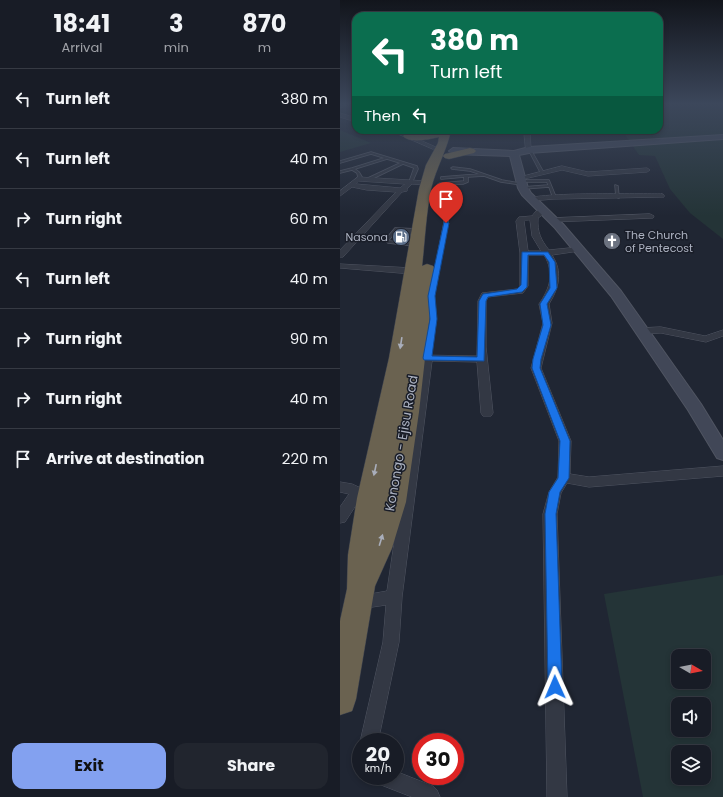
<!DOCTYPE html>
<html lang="en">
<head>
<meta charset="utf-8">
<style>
	body { margin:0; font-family:Poppins,sans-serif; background:#21252e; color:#f1f3f6; height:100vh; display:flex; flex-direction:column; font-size:15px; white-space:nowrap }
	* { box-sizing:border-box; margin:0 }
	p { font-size:13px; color:#9fa1a7 }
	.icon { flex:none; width:22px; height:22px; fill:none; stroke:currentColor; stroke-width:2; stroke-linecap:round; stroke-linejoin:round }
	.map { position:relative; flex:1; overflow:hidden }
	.sheet { display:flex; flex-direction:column; background:#181c26; width:340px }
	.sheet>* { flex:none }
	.banner { position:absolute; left:12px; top:12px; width:311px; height:122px; border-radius:12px; box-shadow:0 2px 6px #0003,0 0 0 1px #363a43; background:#0b6e4f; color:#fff; overflow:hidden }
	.needle { width:26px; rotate:99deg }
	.fabs { position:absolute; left:331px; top:649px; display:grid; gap:8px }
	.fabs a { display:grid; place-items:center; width:40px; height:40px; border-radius:8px; background:#181c26; box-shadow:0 2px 6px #0003,0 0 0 1px #363a43; font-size:20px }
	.speed { position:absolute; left:12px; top:733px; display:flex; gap:8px; font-size:20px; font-weight:700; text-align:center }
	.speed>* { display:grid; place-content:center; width:52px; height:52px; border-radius:50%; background:#181c26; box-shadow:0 2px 6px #0003,0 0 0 1px #363a43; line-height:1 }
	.speed small { font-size:10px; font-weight:400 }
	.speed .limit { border:6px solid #d22; background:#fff; color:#111 }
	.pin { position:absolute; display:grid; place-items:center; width:34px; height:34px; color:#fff; margin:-41px -17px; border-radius:50% 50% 50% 0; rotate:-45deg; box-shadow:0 0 4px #0007 }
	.pin .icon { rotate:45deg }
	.me { position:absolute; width:44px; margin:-22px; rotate:359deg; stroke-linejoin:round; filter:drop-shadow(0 0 3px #0008) }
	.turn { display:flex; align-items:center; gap:14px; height:84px; padding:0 12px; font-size:18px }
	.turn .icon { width:52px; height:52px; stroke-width:2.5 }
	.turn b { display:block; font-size:28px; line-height:34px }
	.then { display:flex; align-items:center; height:38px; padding:0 12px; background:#0003; gap:8px; font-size:15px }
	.eta { display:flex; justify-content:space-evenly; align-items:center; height:68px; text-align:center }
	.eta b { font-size:24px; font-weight:700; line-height:28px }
	.cta { display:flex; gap:8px; margin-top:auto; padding:8px 12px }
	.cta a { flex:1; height:46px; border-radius:12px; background:#83a1f0; color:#111; font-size:16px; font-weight:700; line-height:46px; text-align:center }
	.cta a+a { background:#21252e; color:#f1f3f6 }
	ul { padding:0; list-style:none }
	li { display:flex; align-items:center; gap:12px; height:60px; padding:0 12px; border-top:1px solid #363a43 }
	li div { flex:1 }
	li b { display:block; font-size:15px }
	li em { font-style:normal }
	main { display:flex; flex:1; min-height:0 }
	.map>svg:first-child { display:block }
	.green { fill:#243437; fill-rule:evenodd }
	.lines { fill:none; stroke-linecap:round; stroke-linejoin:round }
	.lane-casing { stroke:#505562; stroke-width:1.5 }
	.street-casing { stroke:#505562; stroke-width:1 }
	.secondary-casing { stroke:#505562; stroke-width:2 }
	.highway-casing { stroke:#3d424e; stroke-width:1 }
	.lane { fill:#333844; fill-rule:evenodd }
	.street { fill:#333844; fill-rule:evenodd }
	.secondary { fill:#414757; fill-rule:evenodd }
	.highway { fill:#6a6250; fill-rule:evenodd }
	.oneway { fill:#a9aebb }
	.route { fill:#1a73e8; stroke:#114b97 }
	.labels { text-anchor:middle; stroke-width:3; stroke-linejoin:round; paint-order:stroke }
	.far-poi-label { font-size:11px; fill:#acb2c1; stroke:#191d28; text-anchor:start }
	.street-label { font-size:13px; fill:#acb2c1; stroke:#191d28 }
</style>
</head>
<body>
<main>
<section class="sheet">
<div class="eta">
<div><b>18:41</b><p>Arrival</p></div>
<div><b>3</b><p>min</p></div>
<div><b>870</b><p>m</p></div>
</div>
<ul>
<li><svg class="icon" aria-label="left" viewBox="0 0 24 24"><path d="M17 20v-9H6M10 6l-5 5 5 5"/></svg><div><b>Turn left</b></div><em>380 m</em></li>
<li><svg class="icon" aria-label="left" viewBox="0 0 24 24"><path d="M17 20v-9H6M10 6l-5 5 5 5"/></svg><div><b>Turn left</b></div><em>40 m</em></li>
<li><svg class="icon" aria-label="right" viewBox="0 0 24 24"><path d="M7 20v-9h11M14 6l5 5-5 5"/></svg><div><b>Turn right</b></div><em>60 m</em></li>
<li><svg class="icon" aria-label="left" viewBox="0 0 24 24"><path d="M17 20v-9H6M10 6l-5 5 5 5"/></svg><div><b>Turn left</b></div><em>40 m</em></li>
<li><svg class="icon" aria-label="right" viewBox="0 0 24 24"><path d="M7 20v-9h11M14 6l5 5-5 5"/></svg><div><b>Turn right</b></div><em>90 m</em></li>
<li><svg class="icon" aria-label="right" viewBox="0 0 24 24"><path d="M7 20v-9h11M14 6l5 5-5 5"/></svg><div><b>Turn right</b></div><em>40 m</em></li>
<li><svg class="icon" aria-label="arrive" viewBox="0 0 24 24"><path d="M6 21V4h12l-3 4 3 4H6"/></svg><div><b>Arrive at destination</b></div><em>220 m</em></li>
</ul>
<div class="cta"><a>Exit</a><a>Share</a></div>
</section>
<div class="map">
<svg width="383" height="797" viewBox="0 0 383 797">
	<rect width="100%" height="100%" fill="#202633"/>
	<g class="green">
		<polygon points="320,104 383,104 383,135 381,135 383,137 383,239 350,213 330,189 315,156 299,155 282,130 319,130 319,107"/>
		<polygon points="0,130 31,143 0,152"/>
		<path d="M383,575V797H303L264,594ZM338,656H364V682H338ZM338,704H364V730H338ZM338,752H364V778H338Z"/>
	</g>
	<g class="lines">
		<defs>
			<g id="lane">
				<polygon points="115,130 136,130 137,131 136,132 114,132"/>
				<polygon points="188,149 190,149 194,155 203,171 202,172 200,172"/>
				<polygon points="31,152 77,166 78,169 72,183 69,182 74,168 63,164 30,180 28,180 28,178 60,163 47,159 15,169 19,172 22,177 19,180 17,180 16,179 18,177 17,173 12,170 0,173 0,171 12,168 44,158 31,154 0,163 0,161"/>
				<polygon points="113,167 130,169 162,180 184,184 182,185 161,182 144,176 128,177 128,182 123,184 99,185 98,184 100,183 124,181 124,177 102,179 101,179 101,177 139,174 130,171 112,169 111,168"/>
				<polygon points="181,180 209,180 216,197 213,198 209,187 183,189 181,188 183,187 208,185 207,182 182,182 180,181"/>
				<polygon points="99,185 107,186 109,187 108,223 94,293 92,294 90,293 104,223 105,188 99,187"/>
				<polygon points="275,185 278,186 279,198 276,197"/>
				<path d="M55,228L79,229V231H72L66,243L76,244V246L48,243L45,240ZM57,230L68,231L63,242L50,241L49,240Z"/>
				<polygon points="89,295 91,295 93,296 95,319 90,358 87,360 84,358 91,319 89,296"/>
			</g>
			<g id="street">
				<polygon points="2,104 9,104 0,108 0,105"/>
				<polygon points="0,113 16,118 16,122 0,117"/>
				<polygon points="49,130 57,130 98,148 93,149"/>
				<polygon points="184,130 190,130 191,151 186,150"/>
				<polygon points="222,166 248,172 307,168 310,170 307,172 248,176 222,170 180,180 177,178"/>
				<path d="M18,177L86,181L89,183L86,185L72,184L67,189V191L62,192L3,257H0V250L56,192L27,190L12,187L0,196V191ZM19,181L65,184L60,188L16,184Z"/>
				<path d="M322,194L324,195V197L214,199L191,201L188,199C196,192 303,194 322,194Z"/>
				<path d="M204,209L208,211L198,218C197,232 201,240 209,250L239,247L243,249L239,251L212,255C223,272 219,288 209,304L212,323L201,368L231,441L230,474L249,477L383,466V476L249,487L227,483L221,493L217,514L227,797H207L203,514L209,492L218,477L219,441L191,368L203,323L199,304C210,288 215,273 204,255H188V286L183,293L148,297L146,301V347L153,413L151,416H143L141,413L137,362L92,361L62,597L59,642L38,742H21V745L20,742L43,642L46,605L19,609L14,607L11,602L14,597L47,591L81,361L76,360L75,358L80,355L137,356L138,301L142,293L177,289L180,286V253L176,221L179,217L192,216L196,211ZM190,220L192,236L201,251H188L184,221Z"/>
				<polygon points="310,214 314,216 313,218 212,222 208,220 212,218"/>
				<polygon points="0,264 72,268 76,271 72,274 0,268"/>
				<polygon points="321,327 365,336 383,330 383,336 366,342 321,333 302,334 297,331 302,328"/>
				<polygon points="0,482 12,484 34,494 36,498 34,502 29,503 20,499 5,522 0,523 0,507 9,494 0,492"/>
				<polygon points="55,771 93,786 97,790 100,797 72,797 36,783 34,776 55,776"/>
			</g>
			<polygon id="secondary" points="383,135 383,139 189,153 179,155 188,188 191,193 223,224 281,291 361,404 383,440 383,460 377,458 348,410 271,296 215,228 182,195 178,188 170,156 113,154 109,151 113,148 174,151 189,147"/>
			<g id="highway">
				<path d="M98,130H111C107,150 96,168 91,189C86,214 85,240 82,266L87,264L93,266L95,269L79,412L66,502L52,548L35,586L16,699L12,711L0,715V621L7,589L8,555L17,498L49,358L79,189L86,165L98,143L99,137C90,139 70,144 63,136C67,131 89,133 98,130Z"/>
				<polygon points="130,148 134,149 136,151 134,153 109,159 105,158 103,156 105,154"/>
			</g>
		</defs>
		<use href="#lane" class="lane-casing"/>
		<use href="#street" class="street-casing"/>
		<use href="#secondary" class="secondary-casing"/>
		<use href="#highway" class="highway-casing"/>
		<use href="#lane" class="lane"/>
		<use href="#street" class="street"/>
		<use href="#secondary" class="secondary"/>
		<use href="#highway" class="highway"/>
	</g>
	<defs><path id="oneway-solid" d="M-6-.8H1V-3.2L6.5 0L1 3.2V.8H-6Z"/></defs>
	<g class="oneway">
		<use href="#oneway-solid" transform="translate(61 343) rotate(99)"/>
		<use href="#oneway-solid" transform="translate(35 470) rotate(102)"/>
		<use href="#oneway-solid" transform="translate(41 540) rotate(-73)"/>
	</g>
	<linearGradient id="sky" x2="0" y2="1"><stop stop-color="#12151c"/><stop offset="0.48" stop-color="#3c475b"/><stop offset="1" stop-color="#3c475b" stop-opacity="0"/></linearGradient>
	<rect width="383" height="216" fill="url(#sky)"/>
	<polygon class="route" points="104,222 109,223 95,296 97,319 92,356 137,357 139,301 143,294 177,289 181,285 182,252 208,252 215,262 217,288 207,304 211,325 201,359 200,368 230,441 229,478 220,492 216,514 222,687 220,692 215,694 210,692 208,687 205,514 209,492 218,478 220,441 192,368 193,359 203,325 200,304 210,288 209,262 204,255 188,255 187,287 182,292 148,297 146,301 144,361 84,360 83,358 90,319 88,296"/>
	<defs>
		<symbol id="fuel-disc" viewBox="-11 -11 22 22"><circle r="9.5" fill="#5c6f8a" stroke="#191d28"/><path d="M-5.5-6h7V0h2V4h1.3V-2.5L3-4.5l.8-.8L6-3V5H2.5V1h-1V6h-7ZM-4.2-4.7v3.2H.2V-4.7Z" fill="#fff"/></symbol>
		<symbol id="church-disc" viewBox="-11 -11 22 22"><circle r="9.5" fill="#6b7280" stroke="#191d28"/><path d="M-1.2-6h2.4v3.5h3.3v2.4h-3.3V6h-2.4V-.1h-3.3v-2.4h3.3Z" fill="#fff"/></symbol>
	</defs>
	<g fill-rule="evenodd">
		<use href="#fuel-disc" x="51" y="227" width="20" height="20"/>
		<use href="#church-disc" x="262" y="231" width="20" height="20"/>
	</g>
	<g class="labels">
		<g class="far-poi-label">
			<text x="285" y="239">The Church<tspan x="285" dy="13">of Pentecost</tspan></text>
			<text x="48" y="241" text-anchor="end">Nasona</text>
		</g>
		<g class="street-label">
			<text transform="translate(61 443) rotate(-80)" y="5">Konongo - Ejisu Road</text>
		</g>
	</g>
</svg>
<div class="fabs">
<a><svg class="needle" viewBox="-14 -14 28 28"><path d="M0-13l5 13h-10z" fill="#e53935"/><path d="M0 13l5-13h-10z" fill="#9fa1a7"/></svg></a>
<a><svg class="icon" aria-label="sound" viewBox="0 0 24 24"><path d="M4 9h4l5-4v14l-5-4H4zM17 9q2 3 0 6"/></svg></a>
<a><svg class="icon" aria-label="layers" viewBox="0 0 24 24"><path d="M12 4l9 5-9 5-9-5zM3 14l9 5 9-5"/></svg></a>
</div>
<div class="speed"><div>20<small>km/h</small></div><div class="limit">30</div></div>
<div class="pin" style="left:106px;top:223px;background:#d93025"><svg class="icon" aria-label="arrive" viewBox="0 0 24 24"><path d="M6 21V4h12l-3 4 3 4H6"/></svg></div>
<svg class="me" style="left:215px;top:687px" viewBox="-20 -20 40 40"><path d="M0-17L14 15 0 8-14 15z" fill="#1a73e8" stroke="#fff" stroke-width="4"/></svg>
<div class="banner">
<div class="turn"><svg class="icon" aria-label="left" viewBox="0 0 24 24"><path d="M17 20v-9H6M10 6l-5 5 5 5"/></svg><div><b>380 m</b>Turn left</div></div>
<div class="then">Then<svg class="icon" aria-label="left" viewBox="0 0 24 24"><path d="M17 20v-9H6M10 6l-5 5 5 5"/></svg></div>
</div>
</div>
</main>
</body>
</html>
